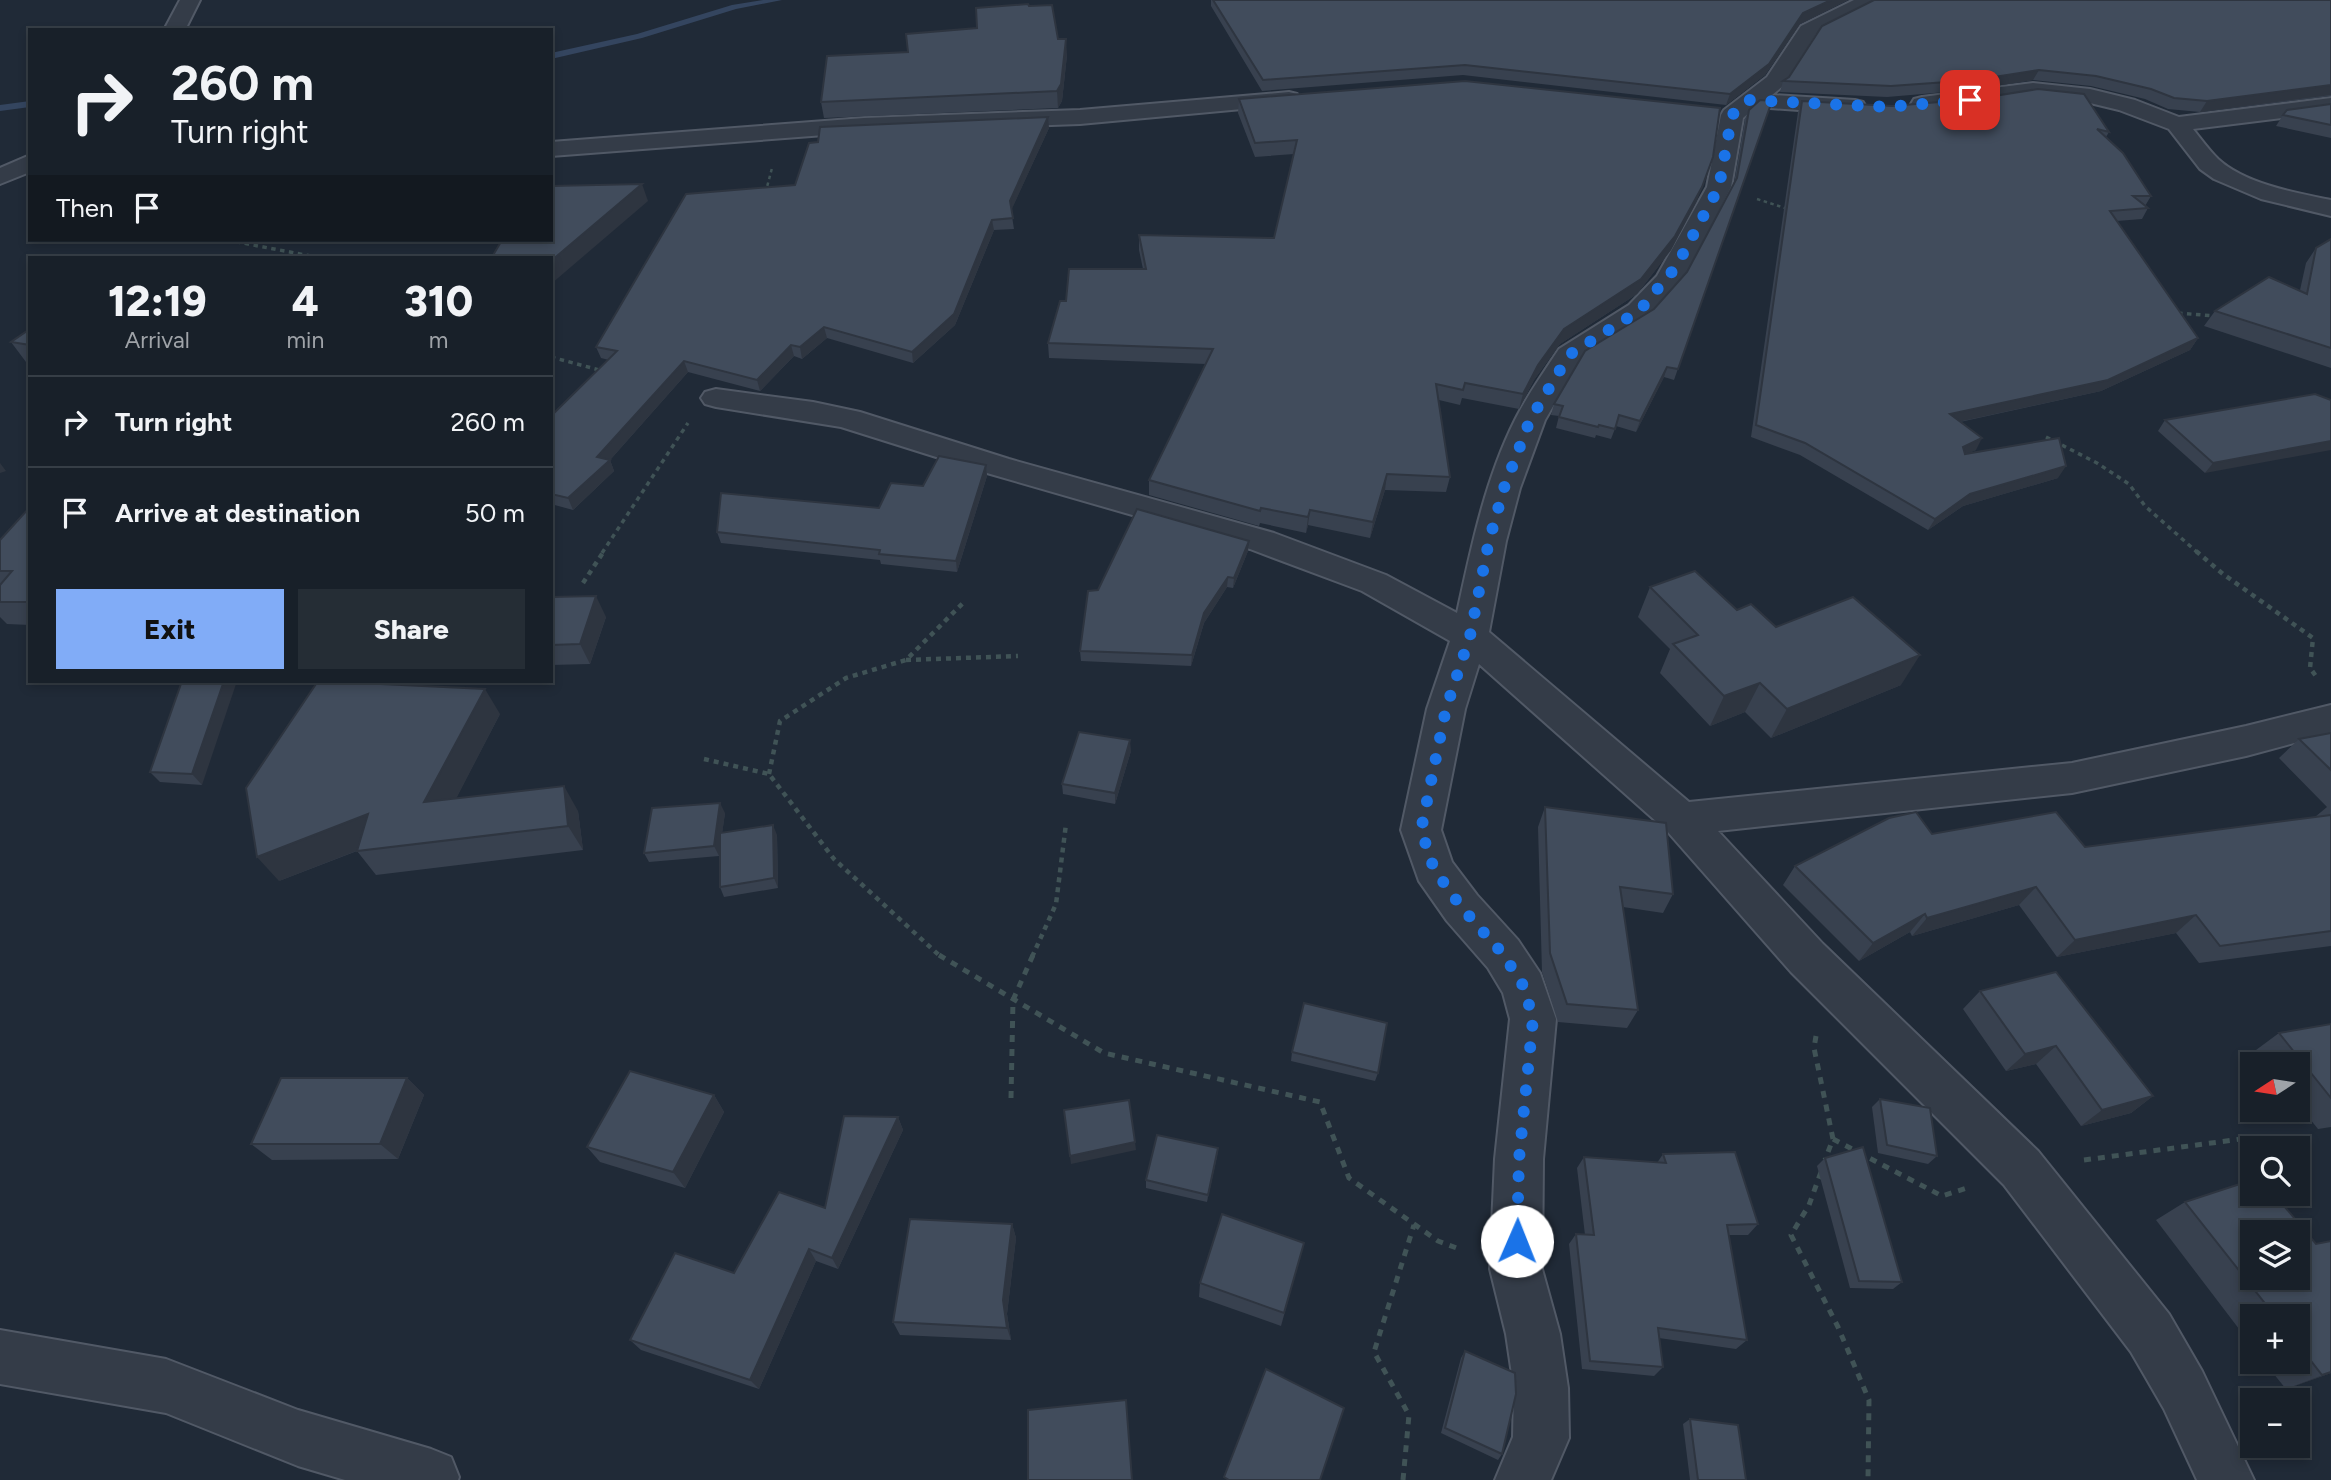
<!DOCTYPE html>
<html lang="en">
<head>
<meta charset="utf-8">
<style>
	body { margin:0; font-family:Figtree,sans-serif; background:#252d35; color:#f1f3f6; height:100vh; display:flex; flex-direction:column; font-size:26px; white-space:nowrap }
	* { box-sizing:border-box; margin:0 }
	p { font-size:23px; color:#9fa3a8 }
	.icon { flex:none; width:38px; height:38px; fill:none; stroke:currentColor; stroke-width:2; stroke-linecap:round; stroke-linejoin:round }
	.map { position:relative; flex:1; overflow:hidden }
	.panel { position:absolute; left:28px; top:256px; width:525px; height:427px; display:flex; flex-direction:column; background:#182029; border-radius:0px; box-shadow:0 4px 10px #0003,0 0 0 2px #363e46 }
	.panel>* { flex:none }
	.top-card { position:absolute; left:28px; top:28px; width:525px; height:214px; border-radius:0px; box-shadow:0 4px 10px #0003,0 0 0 2px #363e46; background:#182029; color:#f1f3f6; overflow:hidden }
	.needle { width:46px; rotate:258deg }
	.fabs { position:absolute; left:2240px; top:1052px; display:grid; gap:14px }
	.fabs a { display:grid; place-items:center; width:70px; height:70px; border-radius:0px; background:#182029; box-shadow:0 4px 10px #0003,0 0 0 2px #363e46; font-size:35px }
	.pin { position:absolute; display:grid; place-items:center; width:60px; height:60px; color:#fff; margin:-30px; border-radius:14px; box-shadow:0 4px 10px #0006 }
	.me { position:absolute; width:77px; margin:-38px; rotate:1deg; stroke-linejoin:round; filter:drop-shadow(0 0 5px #0008) }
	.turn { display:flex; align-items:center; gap:24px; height:147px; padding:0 28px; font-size:32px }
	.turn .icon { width:91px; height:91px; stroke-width:2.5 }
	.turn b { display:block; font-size:49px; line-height:60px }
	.then { display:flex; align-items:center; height:66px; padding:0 28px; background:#0003; gap:14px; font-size:26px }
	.eta { display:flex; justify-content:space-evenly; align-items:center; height:119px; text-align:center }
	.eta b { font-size:42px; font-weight:800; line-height:49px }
	.button { display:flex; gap:14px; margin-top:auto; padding:14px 28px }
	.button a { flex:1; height:80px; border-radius:0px; background:#81acf7; color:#111; font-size:28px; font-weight:800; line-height:80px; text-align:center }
	.button a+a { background:#252d35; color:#f1f3f6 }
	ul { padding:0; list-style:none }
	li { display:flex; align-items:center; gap:21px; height:91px; padding:0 28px; border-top:2px solid #363e46 }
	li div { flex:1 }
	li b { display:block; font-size:26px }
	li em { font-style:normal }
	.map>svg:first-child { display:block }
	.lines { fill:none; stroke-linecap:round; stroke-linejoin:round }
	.stream { fill:#34455f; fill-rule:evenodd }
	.street-casing { stroke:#515966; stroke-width:4 }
	.path-far3 { stroke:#405356; stroke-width:2.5; stroke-dasharray:3.5 3.5; stroke-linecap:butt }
	.path-far2 { stroke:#405356; stroke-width:3.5; stroke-dasharray:4.5 4.5; stroke-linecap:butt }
	.path-far1 { stroke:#405356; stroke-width:4.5; stroke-dasharray:5 5; stroke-linecap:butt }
	.path { stroke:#405356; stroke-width:5; stroke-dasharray:7 7; stroke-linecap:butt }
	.street { fill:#343c48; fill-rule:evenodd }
	.wall { fill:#38414f }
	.shaded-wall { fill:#2e3540 }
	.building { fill:#414c5c; stroke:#2e3540; stroke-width:2; fill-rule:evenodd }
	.route { stroke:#1a73e8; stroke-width:12; stroke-dasharray:0 21.6 }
</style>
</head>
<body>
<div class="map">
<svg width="2331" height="1480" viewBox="0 0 2331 1480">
	<rect width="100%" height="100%" fill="#202a37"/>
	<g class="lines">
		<g class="stream">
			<polygon points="763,0 782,0 736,9 642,38 551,59 551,53 637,34 732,5"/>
			<polygon points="30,101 30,107 0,111 0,105"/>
		</g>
		<defs>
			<g id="street">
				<polygon points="180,0 200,0 185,30 164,30"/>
				<path d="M1854,0H1880L1877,4L1816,34L1783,86L1772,95L1855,100L1863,102L1866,107L1863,112L1855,114L1756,107L1743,118L1731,187L1698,253L1681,281L1649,317L1580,360L1545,420L1520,488L1506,541L1489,632L1689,802L2072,763L2246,726L2331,705V733L2246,756L2072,793L1718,831L1823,944L2038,1151L2169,1314L2202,1371L2254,1480H2197L2164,1409L2131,1352L2004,1185L1791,972L1667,831L1479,664L1465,709L1441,830L1452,862L1477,895L1518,940L1540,973L1556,1019L1543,1159L1542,1269L1560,1334L1568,1388L1569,1438L1551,1480H1495L1513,1437L1514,1388L1506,1334L1490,1269L1495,1159L1510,1019L1503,993L1488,968L1447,921L1419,881L1401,830L1427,709L1450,641L1362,591L1250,549L987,473L841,427L716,407L705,404L701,398L705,392L716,389L813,402L860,412L1009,459L1274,533L1386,575L1457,613C1471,548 1485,480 1515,420C1526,398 1541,376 1555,355L1559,349L1629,305L1657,276L1707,187L1721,115L1724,110L1767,77L1801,26Z"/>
				<path d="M2033,83L2090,89L2135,100L2179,117L2331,98V112L2193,129C2201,139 2209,150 2218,159C2245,184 2296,193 2331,200V216L2261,199L2214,179L2200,169L2169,129L2119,110L2090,103L2033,97L1922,111L1914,109L1911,104L1914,99L1922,97Z"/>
				<polygon points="1289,92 1297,94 1300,99 1297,104 1080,124 864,132 551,156 551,142 864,118 1080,110"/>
				<polygon points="30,155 30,172 0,184 0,168"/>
				<polygon points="0,1330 166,1359 298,1410 431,1449 451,1457 459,1477 458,1480 345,1480 298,1466 166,1413 0,1384"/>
			</g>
		</defs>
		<use href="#street" class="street-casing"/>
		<g class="path-far3">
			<polyline points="762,190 767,187 772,168"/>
			<polyline points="1757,199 1788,209"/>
			<polyline points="227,240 232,241"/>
		</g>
		<g class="path-far2">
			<polyline points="227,240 316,257"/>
			<polyline points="2178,313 2214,316"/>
			<polyline points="551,357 603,371"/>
			<polyline points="2046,437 2097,463 2129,484 2145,506 2198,553"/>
			<polyline points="602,553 688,423"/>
		</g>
		<g class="path-far1">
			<polyline points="2196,551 2223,574 2313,638 2310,668 2318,679"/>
			<polyline points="583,583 604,551"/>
			<polyline points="906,660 1018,656"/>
			<polyline points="704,759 769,774 834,859 941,957"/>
			<polyline points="769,774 780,721 846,678 906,660 963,603"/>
			<polyline points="1032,957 1056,904 1066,824"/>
		</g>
		<g class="path">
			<polyline points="939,955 1104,1053 1320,1102 1349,1178 1438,1241 1462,1250"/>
			<polyline points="1816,1036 1814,1048 1833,1139 1825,1160"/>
			<polyline points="1011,1098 1013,1000 1033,955"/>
			<polyline points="1833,1139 1942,1196 1967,1188"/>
			<polyline points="2084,1160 2264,1136"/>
			<polyline points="1821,1172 1809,1205 1791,1235 1838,1327 1869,1400 1868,1480"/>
			<polyline points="1403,1480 1409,1415 1374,1352 1414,1225"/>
		</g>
		<use href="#street" class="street"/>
	</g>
	<g class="wall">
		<polygon points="1211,0 1848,0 1800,24 1765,75 1726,105 1463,75 1262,91 1211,6"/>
		<polygon points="2331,0 2331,96 2200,112 2168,109 2145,99 2091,86 2033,80 1970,90 1887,97 1780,92 1783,81 1789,77"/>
		<polygon points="1029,6 1058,39 1067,55 1062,101 1058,108 824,118 821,102 977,28"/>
		<polygon points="1239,99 1697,201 1671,250 1637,294 1560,344 1534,380 1519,409 1462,398 1460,405 1439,400 1450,477 1446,492 1385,490 1370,538 1308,525 1306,533 1260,523 1259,526 1149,495 1149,480 1206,364 1049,358 1048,343 1066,301 1143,269 1139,250 1139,235 1274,238 1294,154 1255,157 1238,113"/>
		<polygon points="1975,99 2109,132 2106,137 2151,196 2145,206 2148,208 2142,219 2117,221 2198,338 2190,350 2101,391 1960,422 1976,450 1965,454 2058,478 1963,506 1928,530 1800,455 1751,437 1798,112 1802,101 1892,106"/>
		<polygon points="1772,101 1674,380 1664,377 1636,432 1616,426 1611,439 1596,435 1595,438 1556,428 1559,416 1551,415 1554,404 1654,309 1687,272 1734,183 1745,119 1749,110"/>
		<polygon points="2331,104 2331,138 2276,126 2283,115"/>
		<polygon points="1049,128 1011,210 1014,229 994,230 955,325 913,363 827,338 802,359 794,356 760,391 688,372 610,460 614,471 573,510 551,504 551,416 609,360 601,358 596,347 795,185"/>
		<polygon points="2331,239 2331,368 2204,326 2215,311 2300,290 2306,263 2316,248"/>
		<polygon points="30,329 30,363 26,362 11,342"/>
		<polygon points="2315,394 2205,473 2158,431 2165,420"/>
		<polygon points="986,465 987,476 957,572 881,564 880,560 721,543 717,532 879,508 923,486"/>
		<polygon points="30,507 30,625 7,624 0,617 0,540"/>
		<polygon points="1248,551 1233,588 1227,587 1204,623 1191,666 1081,661 1080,651 1098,590"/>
		<polygon points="1650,587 1737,610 1776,627 1901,685 1771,738 1745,712 1710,726 1660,673 1670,649 1638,617"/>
		<polygon points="551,597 606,617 590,664 551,665"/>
		<polygon points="182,681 202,785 160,782 150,772"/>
		<polygon points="500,714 456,798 578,811 583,850 376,875 357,851 279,881"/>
		<polygon points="2331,733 2331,946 2199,963 2176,933 2057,957 2019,905 1912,936 1910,932 1859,961 1783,885 1795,866 1932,834 2085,847 2315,817 2327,807 2279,758 2299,739"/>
		<polygon points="1131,751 1115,804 1063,794 1062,784"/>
		<polygon points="1545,807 1673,894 1663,913 1623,907 1638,1010 1627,1028 1558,1022 1542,972 1538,827"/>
		<polygon points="725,813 722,833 777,835 778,888 724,897 720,887 720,846 719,856 649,862 644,853"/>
		<polygon points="1980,991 2153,1096 2131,1113 2081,1126 2036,1064 2006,1071 1963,1009"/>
		<polygon points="2331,1024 2331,1127 2318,1129 2298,1104 2298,1064 2267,1064 2256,1050 2279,1033"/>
		<polygon points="1292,1052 1378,1073 1375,1081 1291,1061"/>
		<polygon points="407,1078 424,1095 398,1159 272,1160 251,1144"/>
		<polygon points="714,1095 724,1112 685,1188 600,1162 587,1147"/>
		<polygon points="1880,1099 1937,1156 1928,1164 1878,1153 1872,1107"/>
		<polygon points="898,1117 903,1130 838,1269 816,1261 759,1389 641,1350 630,1340 734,1273 825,1208"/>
		<polygon points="1218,1148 1217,1156 1207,1202 1146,1188 1146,1180"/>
		<polygon points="1663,1154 1758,1224 1748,1235 1729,1235 1747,1340 1736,1349 1659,1338 1663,1367 1654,1376 1582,1369 1569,1244 1576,1234 1585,1235 1577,1168 1584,1157 1657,1163"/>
		<polygon points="1825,1158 1902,1282 1893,1289 1850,1288 1817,1166"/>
		<polygon points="2185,1202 2316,1244 2331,1241 2331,1373 2286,1389 2264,1362 2298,1362 2298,1316 2252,1316 2252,1346 2156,1220"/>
		<polygon points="1012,1224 1016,1238 1007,1314 1011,1340 900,1335 893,1322"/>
		<polygon points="1300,1257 1281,1326 1199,1297 1200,1283"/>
		<polygon points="1465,1351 1502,1454 1498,1460 1441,1433 1461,1358"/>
		<polygon points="1690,1419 1746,1480 1690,1480 1683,1424"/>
	</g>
	<g class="shaded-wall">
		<polygon points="1831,0 1848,0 1800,24 1765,75 1726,105 1730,94 1803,13"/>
		<polygon points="1066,39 1067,55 1062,101 1058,108 1057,91"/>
		<polygon points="2039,70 2033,80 1970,90 1975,80"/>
		<polygon points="2331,85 2331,95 2200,112 2207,101"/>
		<polygon points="1048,117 1049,128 1011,211 1010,201"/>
		<polygon points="1713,157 1697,201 1671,250 1637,294 1560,344 1534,380 1519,409 1523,394 1538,365 1564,329"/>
		<polygon points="642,184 648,201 551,284 551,261"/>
		<polygon points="992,220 994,230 955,325 913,363 912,352"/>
		<polygon points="824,327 827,338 802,359 800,347"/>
		<polygon points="2198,338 2190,350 2101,391 1944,425 1950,414"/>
		<polygon points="791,345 794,356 760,391 757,380"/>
		<polygon points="684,361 688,372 610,460 614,471 573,510 568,498 597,457"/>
		<polygon points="1667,367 1664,377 1636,432 1640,421"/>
		<polygon points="1982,438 1976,450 1956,458 1963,447"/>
		<polygon points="2331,441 2331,450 2205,473 2213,463"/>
		<polygon points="0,463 6,471 0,473"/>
		<polygon points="986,465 987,476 957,572 956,561"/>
		<polygon points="2066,466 2058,478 1963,506 1928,530 1935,519 1970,494"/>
		<polygon points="1387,474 1385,490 1370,538 1373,522"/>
		<polygon points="1310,510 1308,525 1306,533 1308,517"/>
		<polygon points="1249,541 1248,551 1233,588 1234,578"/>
		<polygon points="1228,577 1227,587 1204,623 1191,666 1192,655 1204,613"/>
		<polygon points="596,596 606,617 590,664 580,644"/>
		<polygon points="1920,655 1901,685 1771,738 1787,709"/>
		<polygon points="224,681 237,681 202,785 192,774"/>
		<polygon points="1760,683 1745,712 1710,726 1724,696"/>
		<polygon points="485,689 500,714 442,826 424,802"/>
		<polygon points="1130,740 1131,751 1115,804 1115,793"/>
		<polygon points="564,786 578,811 583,850 568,826"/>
		<polygon points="720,803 725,813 719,856 714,846"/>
		<polygon points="368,814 387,839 279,881 257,857"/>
		<polygon points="773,825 777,835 778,888 774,878"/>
		<polygon points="2036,887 2019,905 1912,936 1927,918"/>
		<polygon points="1925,914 1910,932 1859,961 1873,943"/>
		<polygon points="2196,915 2176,933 2057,957 2075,940"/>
		<polygon points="2056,1046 2036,1064 2006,1071 2025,1054"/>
		<polygon points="407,1078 424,1095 398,1159 380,1144"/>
		<polygon points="714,1095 724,1112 685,1188 673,1172"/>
		<polygon points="2153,1096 2131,1113 2081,1126 2102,1110"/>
		<polygon points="898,1117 903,1130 838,1269 832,1258"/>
		<polygon points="1135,1142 1136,1150 1071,1164 1070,1156"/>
		<polygon points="1218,1148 1217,1156 1207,1202 1208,1195"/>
		<polygon points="1012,1224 1016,1238 1007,1314 1011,1340 1007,1328 1003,1300"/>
		<polygon points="809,1249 816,1261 759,1389 750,1380"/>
		<polygon points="2331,1372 2331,1373 2286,1389"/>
	</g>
	<g class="building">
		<polygon points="1213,0 1831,0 1803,13 1769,64 1730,94 1465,65 1263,80"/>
		<polygon points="1874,0 2331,0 2331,85 2207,101 2174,98 2151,89 2096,76 2039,70 1975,80 1891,86 1783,81 1789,77 1822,26"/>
		<polygon points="1028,4 1029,6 1052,5 1058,39 1066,39 1061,84 1057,91 821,102 827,56 908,52 906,34 977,28 976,8"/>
		<polygon points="1465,81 1720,108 1713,157 1702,187 1675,236 1641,279 1564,329 1538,365 1523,394 1465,383 1463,390 1436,384 1450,477 1387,474 1373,522 1310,510 1308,517 1261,508 1260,511 1149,480 1213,349 1048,343 1060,301 1066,301 1069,269 1146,269 1139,235 1274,238 1297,140 1255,143 1239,99"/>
		<polygon points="2038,89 2084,94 2109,132 2097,129 2123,153 2151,196 2133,196 2148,208 2110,211 2198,338 2108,380 1950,414 1982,438 1963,447 1965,454 2059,438 2066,466 1970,494 1935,519 1805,443 1756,425 1802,101 1892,106 1975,99"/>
		<polygon points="1760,100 1772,101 1678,369 1667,367 1640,421 1619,415 1615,429 1599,425 1598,427 1559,417 1563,406 1554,404 1585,351 1654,309 1687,272 1737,178 1749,110"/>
		<polygon points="2331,104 2331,125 2283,115 2287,110"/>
		<polygon points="1048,117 1010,201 1013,218 992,220 954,314 912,352 824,327 800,347 791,345 757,380 684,361 597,457 610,460 568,498 551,494 551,416 617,351 596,347 686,194 795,185 809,143 818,142 820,127"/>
		<polygon points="642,184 551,261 551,257 492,257 502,240 551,240 551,186"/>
		<polygon points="2331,239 2331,348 2215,311 2269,277 2307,294 2316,248"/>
		<polygon points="30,329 30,345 11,342"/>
		<polygon points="2315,394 2331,400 2331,441 2213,463 2165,420"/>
		<polygon points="939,456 986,465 956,561 879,554 880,550 717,532 721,493 879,508 891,483 923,486"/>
		<polygon points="30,507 30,602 0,602 0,585 12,571 0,571 0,540"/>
		<polygon points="1137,509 1249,541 1234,578 1228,577 1204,613 1192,655 1080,651 1088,591 1098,590"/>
		<polygon points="1695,571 1737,610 1751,604 1776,627 1853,597 1920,655 1787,709 1760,683 1724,696 1673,644 1698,635 1650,587"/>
		<polygon points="596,596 580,644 551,645 551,597"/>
		<polygon points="182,681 224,681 192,774 150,772"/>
		<polygon points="318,681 485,689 424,802 564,786 568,826 357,851 368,814 257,857 246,788"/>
		<polygon points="1079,732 1130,740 1115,793 1062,784"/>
		<polygon points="2331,733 2331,770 2299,739"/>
		<polygon points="720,803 714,846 644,853 652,808"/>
		<polygon points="1545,807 1666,823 1673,894 1620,887 1638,1010 1567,1004 1550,953"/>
		<polygon points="1916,812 1932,834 2056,812 2085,847 2331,815 2331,931 2220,946 2196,915 2075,940 2036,887 1927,918 1925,914 1873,943 1795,866 1889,818"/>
		<polygon points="773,825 774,878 720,887 720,833"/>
		<polygon points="2056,972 2153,1096 2102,1110 2056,1046 2025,1054 1980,991"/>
		<polygon points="1304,1003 1387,1023 1378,1073 1292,1052"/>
		<polygon points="2331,1024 2331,1098 2279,1033"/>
		<polygon points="630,1071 714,1095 673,1172 587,1147"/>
		<polygon points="281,1078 407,1078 380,1144 251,1144"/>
		<polygon points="1880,1099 1930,1108 1937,1156 1887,1145"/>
		<polygon points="1129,1100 1135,1142 1070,1156 1064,1110"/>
		<polygon points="844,1116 898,1117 832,1258 809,1249 750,1380 630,1340 675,1253 734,1273 779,1192 825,1208"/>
		<polygon points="1157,1135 1218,1148 1208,1195 1146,1180"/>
		<polygon points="1863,1147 1902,1282 1859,1281 1825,1158"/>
		<polygon points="1735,1152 1758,1224 1727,1225 1747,1340 1658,1328 1663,1367 1590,1361 1576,1234 1594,1235 1584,1157 1666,1163 1663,1154"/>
		<path d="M2252,1180V1194H2274L2316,1244L2331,1241V1372L2322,1375L2298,1344V1316H2275L2185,1202ZM2252,1232H2298V1278H2252Z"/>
		<polygon points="1222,1214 1304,1243 1284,1313 1200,1283"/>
		<polygon points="910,1219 1012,1224 1003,1300 1007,1328 893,1322"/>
		<polygon points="1465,1351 1515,1373 1516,1394 1502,1454 1445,1428"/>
		<polygon points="1266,1369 1344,1408 1320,1480 1229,1480 1224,1477"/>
		<polygon points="1126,1400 1132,1480 1028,1480 1028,1410"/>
		<polygon points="1690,1419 1738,1425 1746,1480 1698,1480"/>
	</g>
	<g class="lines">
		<polyline class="route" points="1517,1241 1519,1159 1533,1019 1524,987 1503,954 1462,908 1434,869 1421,830 1446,709 1470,636 1489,541 1504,488 1530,420 1569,355 1639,311 1676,267 1719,187 1732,115 1749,100 1887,107 1970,100"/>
	</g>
</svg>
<div class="fabs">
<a><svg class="needle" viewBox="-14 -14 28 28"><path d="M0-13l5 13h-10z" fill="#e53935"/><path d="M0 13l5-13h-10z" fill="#9fa3a8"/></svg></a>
<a><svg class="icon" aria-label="search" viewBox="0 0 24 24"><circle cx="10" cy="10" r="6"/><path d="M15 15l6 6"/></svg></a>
<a><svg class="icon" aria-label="layers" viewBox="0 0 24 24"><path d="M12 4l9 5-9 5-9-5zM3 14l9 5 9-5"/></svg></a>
<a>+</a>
<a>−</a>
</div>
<div class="pin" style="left:1970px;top:100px;background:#d93025"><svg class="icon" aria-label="arrive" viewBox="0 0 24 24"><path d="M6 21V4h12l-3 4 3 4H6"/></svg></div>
<svg class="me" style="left:1517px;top:1241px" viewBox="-20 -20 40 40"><circle r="19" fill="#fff"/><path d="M0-13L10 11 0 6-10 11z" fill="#1a73e8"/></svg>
<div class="top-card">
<div class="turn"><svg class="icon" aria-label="right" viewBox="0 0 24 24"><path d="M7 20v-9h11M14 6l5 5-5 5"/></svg><div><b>260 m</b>Turn right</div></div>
<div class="then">Then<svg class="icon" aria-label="arrive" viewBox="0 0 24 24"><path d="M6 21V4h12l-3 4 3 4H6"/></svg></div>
</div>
<section class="panel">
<div class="eta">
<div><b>12:19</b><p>Arrival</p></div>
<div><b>4</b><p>min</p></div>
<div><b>310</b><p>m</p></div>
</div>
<ul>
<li><svg class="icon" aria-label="right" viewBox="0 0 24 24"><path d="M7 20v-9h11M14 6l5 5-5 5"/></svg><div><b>Turn right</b></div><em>260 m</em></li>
<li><svg class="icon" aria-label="arrive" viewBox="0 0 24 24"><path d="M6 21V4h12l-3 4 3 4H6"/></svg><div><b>Arrive at destination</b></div><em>50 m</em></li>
</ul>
<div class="button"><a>Exit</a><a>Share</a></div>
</section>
</div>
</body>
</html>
